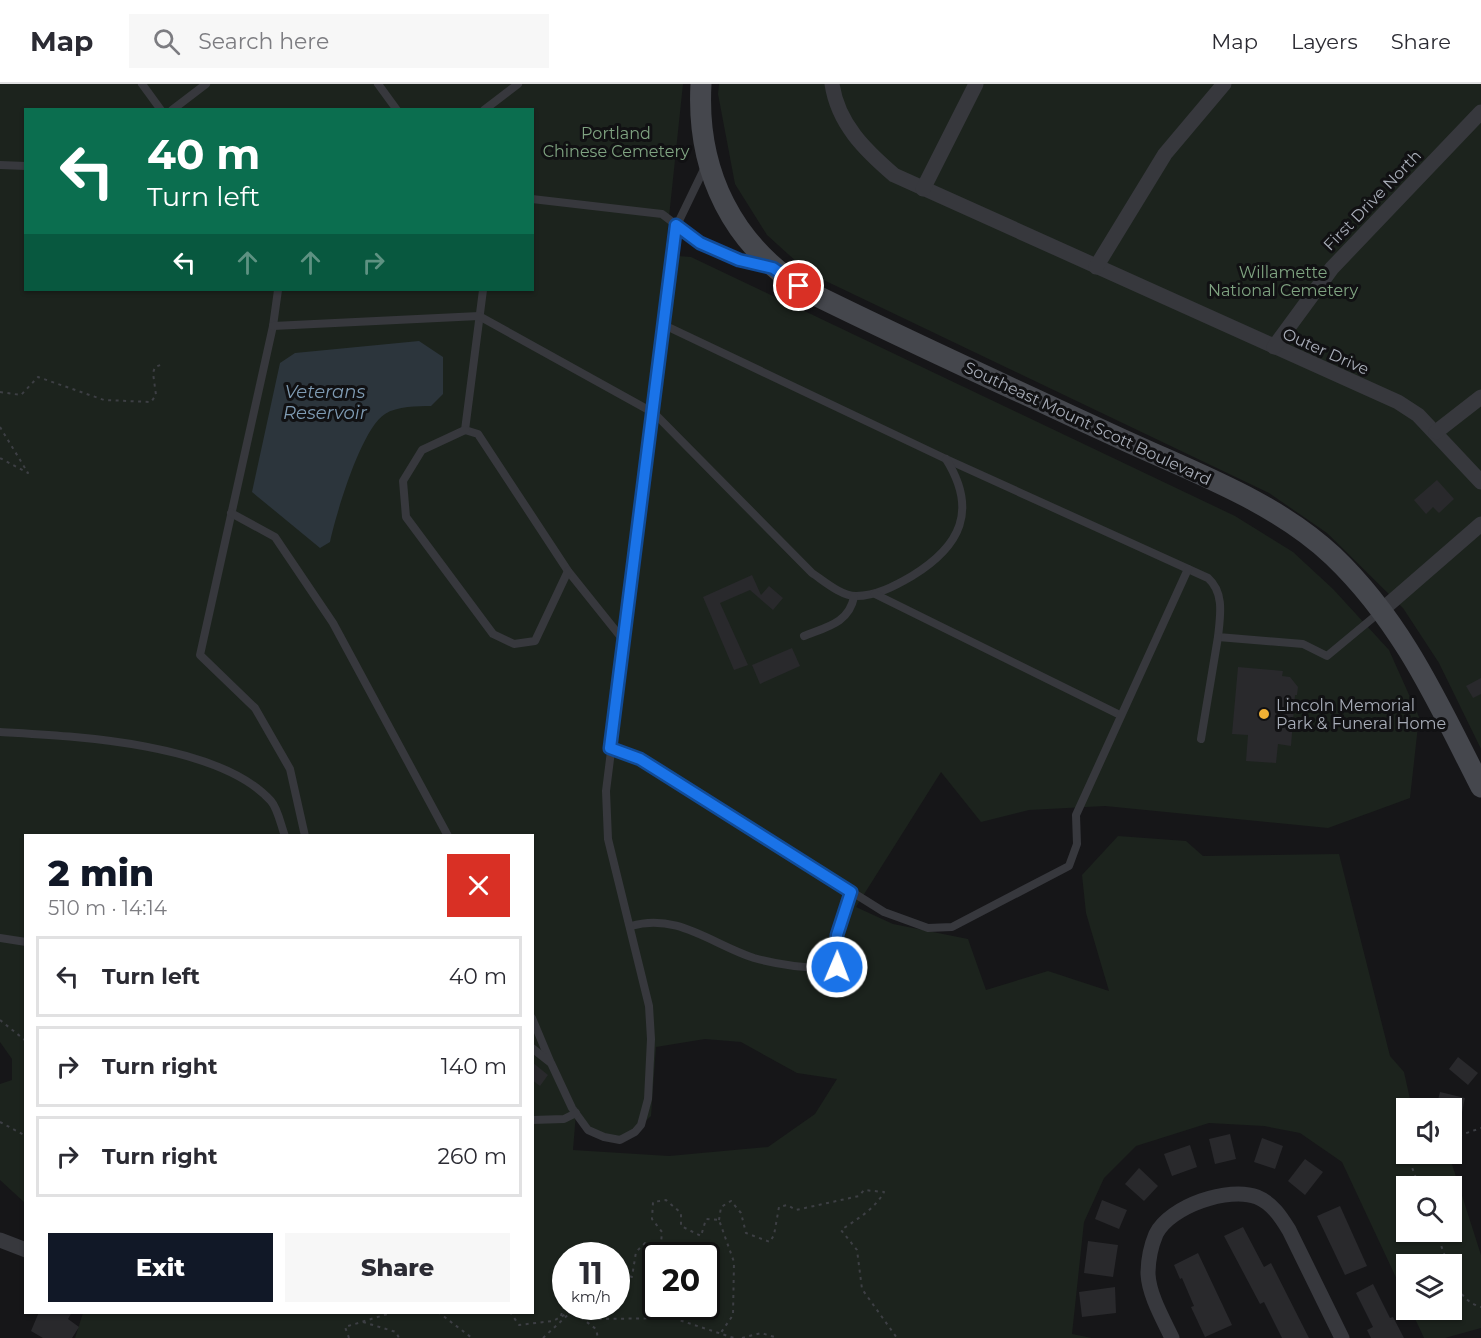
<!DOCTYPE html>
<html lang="en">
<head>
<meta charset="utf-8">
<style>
	body { margin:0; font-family:Montserrat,sans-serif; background:#f7f7f7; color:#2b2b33; height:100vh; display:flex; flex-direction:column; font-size:22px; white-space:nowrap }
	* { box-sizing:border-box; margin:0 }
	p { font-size:20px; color:#7c7c81 }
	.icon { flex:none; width:33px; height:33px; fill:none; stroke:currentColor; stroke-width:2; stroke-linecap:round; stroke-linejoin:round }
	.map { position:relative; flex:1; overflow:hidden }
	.drawer { position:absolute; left:24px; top:750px; width:510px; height:480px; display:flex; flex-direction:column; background:#fff; border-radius:0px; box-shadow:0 2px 4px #0004 }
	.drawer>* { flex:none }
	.hud { position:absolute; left:24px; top:24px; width:510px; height:183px; border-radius:0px; box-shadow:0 2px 4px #0004; background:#0b6e4f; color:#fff; overflow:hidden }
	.fabs { position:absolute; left:1396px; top:1014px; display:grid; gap:12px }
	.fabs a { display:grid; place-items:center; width:66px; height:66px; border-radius:0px; background:#fff; box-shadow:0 2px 4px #0004; font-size:30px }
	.speed { position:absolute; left:552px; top:1158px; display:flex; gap:12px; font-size:30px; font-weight:700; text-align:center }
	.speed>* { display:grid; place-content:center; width:78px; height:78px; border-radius:50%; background:#fff; box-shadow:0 2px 4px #0004; line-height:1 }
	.speed small { font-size:15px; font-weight:400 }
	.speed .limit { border:3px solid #111; border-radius:9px; background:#fff; color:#111 }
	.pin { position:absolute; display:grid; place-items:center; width:51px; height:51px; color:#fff; margin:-26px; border:3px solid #fff; border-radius:50%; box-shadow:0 2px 6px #0007 }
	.me { position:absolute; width:66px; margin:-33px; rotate:1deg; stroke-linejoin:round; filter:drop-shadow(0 0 4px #0008) }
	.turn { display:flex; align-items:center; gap:21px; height:126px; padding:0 24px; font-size:27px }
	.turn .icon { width:78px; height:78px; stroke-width:2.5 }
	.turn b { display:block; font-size:42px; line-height:51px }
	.lanes { display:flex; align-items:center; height:57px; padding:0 24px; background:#0003; justify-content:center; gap:30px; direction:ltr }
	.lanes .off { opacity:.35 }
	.round { display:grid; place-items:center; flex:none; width:63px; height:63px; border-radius:0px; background:#f7f7f7 }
	.summary { display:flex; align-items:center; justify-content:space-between; height:102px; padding:0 24px }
	h1 { font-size:36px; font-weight:800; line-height:45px; color:#111827 }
	.primary-button { display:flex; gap:12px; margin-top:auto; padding:12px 24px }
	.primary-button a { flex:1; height:69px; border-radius:0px; background:#111827; color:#fff; font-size:24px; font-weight:800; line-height:69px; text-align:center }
	.primary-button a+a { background:#f7f7f7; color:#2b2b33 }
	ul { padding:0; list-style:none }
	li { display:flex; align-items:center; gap:18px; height:81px; margin:0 12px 9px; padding:0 12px; border:3px solid #e1e1e2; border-radius:0px }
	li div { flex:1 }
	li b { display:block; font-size:22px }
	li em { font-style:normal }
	header { display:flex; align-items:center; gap:36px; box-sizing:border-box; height:84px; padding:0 30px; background:#fff; border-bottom:2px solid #e1e1e2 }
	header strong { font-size:28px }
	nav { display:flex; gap:33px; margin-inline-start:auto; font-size:21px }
	.search { width:420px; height:54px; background:#f7f7f7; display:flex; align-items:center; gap:15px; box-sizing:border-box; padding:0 21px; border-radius:0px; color:#7c7c81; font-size:22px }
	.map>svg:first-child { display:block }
	.green { fill:#1c231d; fill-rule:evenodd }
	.water { fill:#2c353c }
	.building { fill:#29292c }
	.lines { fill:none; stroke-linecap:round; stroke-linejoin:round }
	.path { stroke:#3d3f44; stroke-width:2; stroke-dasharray:3 4.5; stroke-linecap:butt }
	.service { stroke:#37383d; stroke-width:8 }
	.minor { stroke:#37383d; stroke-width:15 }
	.secondary { stroke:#45474d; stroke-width:21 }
	.route-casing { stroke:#114b97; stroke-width:15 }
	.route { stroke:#1a73e8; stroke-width:10 }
	.poi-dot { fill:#f2b134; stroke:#111113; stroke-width:2 }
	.labels { text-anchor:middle; stroke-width:6; stroke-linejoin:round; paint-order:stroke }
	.park-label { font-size:16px; fill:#7fa381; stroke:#111113 }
	.street-label { font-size:16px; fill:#a8adb8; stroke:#111113 }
	.poi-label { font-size:16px; fill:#a8adb8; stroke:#111113; text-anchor:start }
	.water-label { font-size:18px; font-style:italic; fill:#7f9bb3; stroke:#111113 }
</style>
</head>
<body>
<header>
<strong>Map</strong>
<div class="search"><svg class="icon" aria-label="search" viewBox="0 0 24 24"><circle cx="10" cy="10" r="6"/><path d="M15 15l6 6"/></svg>Search here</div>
<nav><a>Map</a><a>Layers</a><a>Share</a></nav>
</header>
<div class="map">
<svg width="1481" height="1254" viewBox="0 0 1481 1254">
	<rect width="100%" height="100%" fill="#161618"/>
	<g class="green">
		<path d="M0,0H683L665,171L691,173L1235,432L1293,468L1333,505L1389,566L1419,633L1410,714L1328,744L1105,722L1029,726L981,738L941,688L856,823L893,840L968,855L986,906L1048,887L1109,907L1086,829L1082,791L1118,752L1186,757L1203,772L1339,770L1390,972L1404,988L1412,1024H1407V1070H1446L1450,1074L1481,1171V1244L1445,1254H1424L1411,1226H1452V1180H1407V1217L1342,1078L1300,1049L1264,1042L1209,1039L1136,1062L1104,1094L1084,1138L1072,1250L1092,1254H75L83,1229L532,1228V752H26L25,1119L0,1096V1000L12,996V975L0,958ZM26,26H532V206H26ZM705,955L741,958L797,989L837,995L815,1030L768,1063L669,1072L573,1066L576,1029L593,1053L623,1058L651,1032L656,963ZM1407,1102H1452V1148H1407ZM566,1172H616V1222H566ZM656,1172H706V1222H656Z"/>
		<polygon points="719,0 1481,0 1481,665 1439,579 1403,524 1327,449 1269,409 809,189 767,151 735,100 718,10"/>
	</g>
	<path class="water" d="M419,257L443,273V310L431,322C418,322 397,322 385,330C361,345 336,430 330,458L320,464L252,408L280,279L295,269Z"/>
	<g class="building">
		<polygon points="1437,396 1454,415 1439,429 1433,423 1426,430 1414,416"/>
		<polygon points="752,491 761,511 769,502 783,514 773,526 750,506 720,519 748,581 734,586 703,513"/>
		<polygon points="792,564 800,582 760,600 752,581"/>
		<polygon points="1238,583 1283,587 1282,592 1290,593 1298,603 1297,611 1295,611 1291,662 1278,660 1276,679 1246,677 1248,651 1232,650"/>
		<polygon points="1481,594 1481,610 1473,614 1466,602"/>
		<polygon points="1458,973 1478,989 1468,1001 1449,985"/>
		<polygon points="532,978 548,991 540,1002 532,996"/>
		<polygon points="1440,1008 1465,1014 1461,1033 1452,1031 1452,1024 1436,1024"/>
		<polygon points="1230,1050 1236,1075 1215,1080 1209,1055"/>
		<polygon points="1262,1054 1283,1062 1275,1085 1254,1078"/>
		<polygon points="1190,1061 1197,1083 1172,1092 1164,1070"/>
		<polygon points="1305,1075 1323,1088 1305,1111 1288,1097"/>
		<polygon points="1139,1084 1158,1102 1144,1117 1125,1100"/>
		<polygon points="1102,1116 1127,1126 1119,1145 1095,1135"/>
		<polygon points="1340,1122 1367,1182 1345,1191 1317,1132"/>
		<polygon points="1243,1143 1264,1183 1271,1179 1309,1254 1282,1254 1264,1218 1260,1220 1224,1152"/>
		<polygon points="1088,1157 1118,1161 1113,1193 1084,1189"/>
		<polygon points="1198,1169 1232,1241 1205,1253 1191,1223 1194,1222 1182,1194 1180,1195 1174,1181"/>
		<polygon points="1373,1200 1390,1234 1393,1233 1404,1254 1371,1254 1367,1246 1373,1243 1356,1209"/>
		<polygon points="1115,1203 1116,1229 1082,1233 1079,1208"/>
		<polygon points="39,1228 72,1228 68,1235 79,1243 72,1254 43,1254 31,1247"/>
	</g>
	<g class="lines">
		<g class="path">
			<polyline points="0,308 21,311 38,293 104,316 151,318 156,311 153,289 155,283 163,280"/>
			<polyline points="0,343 28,389 0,374"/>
			<polyline points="0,936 26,957"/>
			<polyline points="0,1038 26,1052"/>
			<polyline points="1452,1054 1481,1044"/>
			<polyline points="1407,1070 1419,1102"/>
			<path d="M719,1136L721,1123L731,1117L741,1129L746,1149L770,1158L774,1151L779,1123L787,1121L796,1126L859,1112L864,1106L884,1108C875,1125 856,1136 841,1146L857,1166L862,1205L897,1254"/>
			<polyline points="1436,1148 1448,1180"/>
			<polyline points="616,1187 632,1193 636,1168 645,1159 660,1171 662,1148 652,1135 653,1118 666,1116 681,1129 681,1142 701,1152 706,1135 719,1136 734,1178 733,1231 720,1250"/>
			<path d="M1452,1190C1458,1206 1464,1218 1481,1223"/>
			<polyline points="438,1228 472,1254"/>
			<polyline points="510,1228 519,1241 553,1237 570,1228"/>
			<polyline points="575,1229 596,1245 598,1254"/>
			<polyline points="561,1232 566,1214"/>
			<polyline points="363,1238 396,1248 399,1254"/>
			<polyline points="349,1254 345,1243 394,1228"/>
			<polyline points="543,1254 572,1227 596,1235 673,1234 734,1254"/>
			<polyline points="742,1254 761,1249 778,1254"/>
		</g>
		<g class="service">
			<polyline points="142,0 161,26"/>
			<polyline points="378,0 397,26"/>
			<polyline points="172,26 206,0"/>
			<polyline points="484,26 518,0"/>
			<polyline points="0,81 26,82"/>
			<polyline points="532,115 662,130 700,159 739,176 765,182"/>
			<polyline points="278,206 273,242 200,571 255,624 290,685 305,752"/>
			<polyline points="483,206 465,346 478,350 568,487 624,557"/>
			<path d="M664,241L946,375L1208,494C1225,509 1220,533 1218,553L1303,560L1327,572L1380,528"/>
			<path d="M273,242L479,232L654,329L812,489C824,497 841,512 856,512C876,512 895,502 912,492C961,462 978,426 946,375"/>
			<polyline points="465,346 422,366 403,397 406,433 493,550 514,560 535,557 568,487"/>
			<polyline points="231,429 275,453 333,539 448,752"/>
			<polyline points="875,510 1120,631"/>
			<path d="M804,552C826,543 849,539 854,513"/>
			<path d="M0,648C74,652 219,659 271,717C278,725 281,742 285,752"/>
			<polyline points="1201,655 1218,553"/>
			<polyline points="610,664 640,675 884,828 928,844 952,843 1069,782 1077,760 1076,731 1188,485"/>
			<path d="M631,842C677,828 713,861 754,874C780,881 809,885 837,883V851L851,808"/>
			<polyline points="0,854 26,858"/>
			<polyline points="532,934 550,977"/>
			<polyline points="532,964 551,979 572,1024 588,1046 604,1053 620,1056 635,1048 641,1041 648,1015 651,955 649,922 608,755 606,707 677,141 706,81"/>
			<polyline points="532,1036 564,1035 576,1029"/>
		</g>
		<g class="minor">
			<path d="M832,0C838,40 865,66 894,91L1398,318L1418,331L1481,398"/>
			<polyline points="923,105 976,0"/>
			<polyline points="1096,183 1165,70 1224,0"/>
			<polyline points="1274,263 1332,184 1481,28"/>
			<polyline points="1436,348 1481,313"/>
			<polyline points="1382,526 1481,440"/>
			<polyline points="0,1156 26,1166"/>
			<path d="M1172,1254C1163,1235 1149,1211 1148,1190C1148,1177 1151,1162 1156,1150C1170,1122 1229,1102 1257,1113C1272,1119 1281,1133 1289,1146L1342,1254"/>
		</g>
		<path class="secondary" d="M701,0C696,88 733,163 809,208C914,260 1022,309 1128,358C1198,390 1277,419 1333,472C1403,539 1438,619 1481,703"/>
	</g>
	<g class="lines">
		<defs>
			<polyline id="route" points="799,202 773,184 739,176 700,159 676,141 610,664 640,675 851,808 837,851 837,883"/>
		</defs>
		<use href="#route" class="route-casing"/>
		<use href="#route" class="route"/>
	</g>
	<circle class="poi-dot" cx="1264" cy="630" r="6"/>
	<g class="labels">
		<g class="park-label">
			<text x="616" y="55">Portland<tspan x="616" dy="18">Chinese Cemetery</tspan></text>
			<text x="1283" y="194">Willamette<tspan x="1283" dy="18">National Cemetery</tspan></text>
		</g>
		<g class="street-label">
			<text transform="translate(1372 116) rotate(-46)" y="6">First Drive North</text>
			<text transform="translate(1326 267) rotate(24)" y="6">Outer Drive</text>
			<text transform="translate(1088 339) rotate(25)" y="6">Southeast Mount Scott Boulevard</text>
		</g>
		<g class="poi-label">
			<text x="1276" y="627">Lincoln Memorial<tspan x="1276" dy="18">Park &amp; Funeral Home</tspan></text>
		</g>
		<g class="water-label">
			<text x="325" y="314">Veterans<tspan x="325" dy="21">Reservoir</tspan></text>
		</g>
	</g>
</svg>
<div class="fabs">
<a><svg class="icon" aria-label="sound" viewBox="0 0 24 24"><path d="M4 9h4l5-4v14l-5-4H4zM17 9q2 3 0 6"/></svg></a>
<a><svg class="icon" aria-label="search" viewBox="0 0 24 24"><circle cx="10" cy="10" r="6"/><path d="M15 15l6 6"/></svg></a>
<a><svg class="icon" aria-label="layers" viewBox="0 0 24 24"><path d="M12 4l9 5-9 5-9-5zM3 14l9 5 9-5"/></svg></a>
</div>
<div class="speed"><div>11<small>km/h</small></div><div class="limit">20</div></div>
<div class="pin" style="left:799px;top:202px;background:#d93025"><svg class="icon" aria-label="arrive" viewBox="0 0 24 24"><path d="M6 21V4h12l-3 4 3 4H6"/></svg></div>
<svg class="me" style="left:837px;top:883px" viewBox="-20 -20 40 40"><circle r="17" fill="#1a73e8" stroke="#fff" stroke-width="3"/><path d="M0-11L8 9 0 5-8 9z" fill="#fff"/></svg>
<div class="hud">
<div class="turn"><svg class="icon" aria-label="left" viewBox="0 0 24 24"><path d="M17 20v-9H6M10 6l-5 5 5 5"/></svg><div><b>40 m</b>Turn left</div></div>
<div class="lanes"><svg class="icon" aria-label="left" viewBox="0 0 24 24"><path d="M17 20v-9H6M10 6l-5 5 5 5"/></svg><svg class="icon off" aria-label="ahead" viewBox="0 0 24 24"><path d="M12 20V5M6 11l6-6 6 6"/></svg><svg class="icon off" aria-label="ahead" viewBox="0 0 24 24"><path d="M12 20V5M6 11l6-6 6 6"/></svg><svg class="icon off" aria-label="right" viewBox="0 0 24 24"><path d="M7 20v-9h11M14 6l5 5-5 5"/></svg></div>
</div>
<section class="drawer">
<div class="summary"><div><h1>2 min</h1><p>510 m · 14:14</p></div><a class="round" style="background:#d93025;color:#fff"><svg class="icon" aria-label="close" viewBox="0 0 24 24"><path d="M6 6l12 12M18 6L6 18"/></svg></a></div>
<ul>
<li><svg class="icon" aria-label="left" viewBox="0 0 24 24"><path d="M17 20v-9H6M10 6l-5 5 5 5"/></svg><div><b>Turn left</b></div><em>40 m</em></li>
<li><svg class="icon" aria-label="right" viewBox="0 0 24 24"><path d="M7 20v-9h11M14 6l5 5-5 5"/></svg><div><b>Turn right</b></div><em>140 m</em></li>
<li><svg class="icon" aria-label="right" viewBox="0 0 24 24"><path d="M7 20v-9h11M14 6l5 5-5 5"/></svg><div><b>Turn right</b></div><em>260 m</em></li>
</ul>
<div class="primary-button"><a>Exit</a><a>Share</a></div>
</section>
</div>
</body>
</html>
